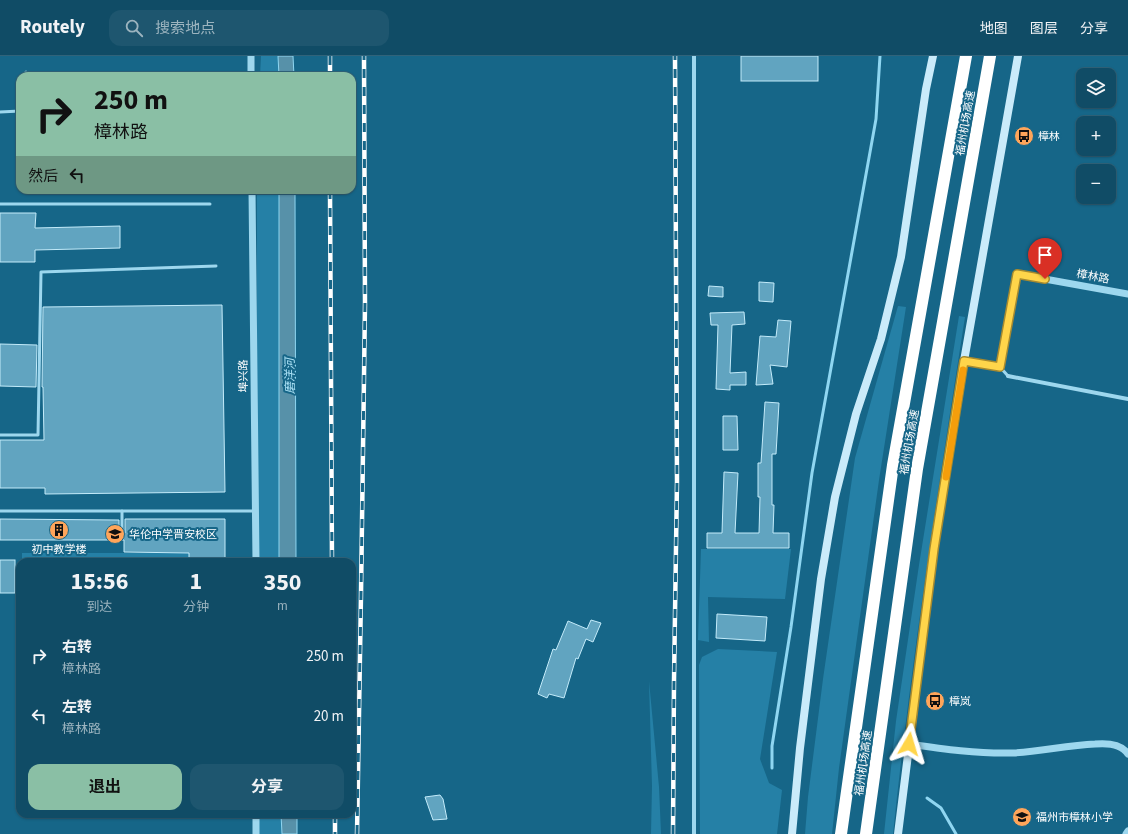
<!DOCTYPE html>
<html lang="zh">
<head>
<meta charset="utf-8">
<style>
	body { margin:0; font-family:"Source Sans 3","Noto Sans SC",sans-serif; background:#1e566f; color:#f1f3f6; height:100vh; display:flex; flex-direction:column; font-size:15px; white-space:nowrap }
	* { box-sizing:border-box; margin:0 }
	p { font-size:13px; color:#9cb4bf }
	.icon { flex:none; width:22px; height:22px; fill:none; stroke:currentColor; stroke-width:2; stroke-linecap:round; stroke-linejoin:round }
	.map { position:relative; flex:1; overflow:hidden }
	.side { position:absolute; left:16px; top:502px; width:340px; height:260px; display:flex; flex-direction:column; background:#104c66; border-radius:12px; box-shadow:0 1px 3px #0004,0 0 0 1px #30637a }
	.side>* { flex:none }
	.banner { position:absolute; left:16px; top:16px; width:340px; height:122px; border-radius:12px; box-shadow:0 1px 3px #0004,0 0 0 1px #30637a; background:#8abfa5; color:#111; overflow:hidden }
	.fabs { position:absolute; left:1076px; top:12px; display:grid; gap:8px }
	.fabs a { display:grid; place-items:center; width:40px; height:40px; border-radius:8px; background:#104c66; box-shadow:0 1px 3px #0004,0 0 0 1px #30637a; font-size:20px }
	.pin { position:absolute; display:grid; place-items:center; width:34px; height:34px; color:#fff; margin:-41px -17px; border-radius:50% 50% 50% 0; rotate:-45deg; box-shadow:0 0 4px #0007 }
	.pin .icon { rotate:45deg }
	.me { position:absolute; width:44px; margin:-22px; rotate:7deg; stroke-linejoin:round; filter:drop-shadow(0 0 3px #0008) }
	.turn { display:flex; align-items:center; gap:14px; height:84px; padding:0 12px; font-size:18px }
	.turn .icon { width:52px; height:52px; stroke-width:2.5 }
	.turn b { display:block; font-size:28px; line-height:34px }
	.then { display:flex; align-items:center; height:38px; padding:0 12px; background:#0003; gap:8px; font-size:15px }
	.eta { display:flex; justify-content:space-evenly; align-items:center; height:68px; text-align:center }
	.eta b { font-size:24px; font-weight:700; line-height:28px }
	.button { display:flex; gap:8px; margin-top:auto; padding:8px 12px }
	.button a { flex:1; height:46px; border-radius:12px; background:#8abfa5; color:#111; font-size:16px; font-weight:700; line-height:46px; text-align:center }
	.button a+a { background:#1e566f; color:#f1f3f6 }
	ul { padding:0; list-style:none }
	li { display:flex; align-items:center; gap:12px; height:60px; padding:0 12px }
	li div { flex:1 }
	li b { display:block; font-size:15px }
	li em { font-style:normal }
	header { display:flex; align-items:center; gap:24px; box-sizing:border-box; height:56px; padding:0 20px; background:#104c66; border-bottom:1px solid #30637a }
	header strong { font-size:19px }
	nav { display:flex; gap:22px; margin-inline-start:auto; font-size:14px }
	.search { width:280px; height:36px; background:#1e566f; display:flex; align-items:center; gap:10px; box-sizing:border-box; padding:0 14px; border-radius:12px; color:#9cb4bf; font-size:15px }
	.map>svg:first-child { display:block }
	.green { fill:#2580a6 }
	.water { fill:#5791a9; stroke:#8fd6f1 }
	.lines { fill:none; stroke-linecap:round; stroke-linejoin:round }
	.stream { stroke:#8fd6f1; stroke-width:3 }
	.building { fill:#61a4c0; stroke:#c3ebfa }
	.service { stroke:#9dd7ee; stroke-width:3 }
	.minor { stroke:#9dd7ee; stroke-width:4 }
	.tertiary { stroke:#9dd7ee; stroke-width:7 }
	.secondary { stroke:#caebfa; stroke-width:8 }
	.motorway { stroke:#fff; stroke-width:12 }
	.rail-casing { stroke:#fff; stroke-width:4.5 }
	.rail { stroke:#166688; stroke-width:3; stroke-dasharray:9; stroke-linecap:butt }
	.route-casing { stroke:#a68a30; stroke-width:10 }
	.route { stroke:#ffd54a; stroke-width:7 }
	.slow { stroke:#f59e0b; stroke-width:7 }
	.labels { text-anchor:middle; stroke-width:4; stroke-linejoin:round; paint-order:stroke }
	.street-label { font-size:11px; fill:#fff; stroke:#166688 }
	.poi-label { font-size:11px; fill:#fff; stroke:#166688; text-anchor:start }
	.water-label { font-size:12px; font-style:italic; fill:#ace2f6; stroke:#166688 }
</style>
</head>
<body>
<header>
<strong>Routely</strong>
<div class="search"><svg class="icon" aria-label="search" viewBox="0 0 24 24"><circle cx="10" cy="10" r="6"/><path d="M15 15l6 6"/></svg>搜索地点</div>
<nav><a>地图</a><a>图层</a><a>分享</a></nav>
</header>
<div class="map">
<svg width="1128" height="778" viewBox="0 0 1128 778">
	<rect width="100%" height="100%" fill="#166688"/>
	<g class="green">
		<polygon points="261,0 278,0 279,20 260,20"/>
		<polygon points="257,134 279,134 279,506 258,506 257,297"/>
		<polygon points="898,250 906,251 879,424 839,712 832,778 805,778 808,741 823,623 855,402"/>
		<path d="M959,260L965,261C938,433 911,605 893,778H884L896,665L919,509Z"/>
		<polygon points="701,493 791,493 785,543 708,541 709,586 698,584"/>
		<rect x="22" y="497" width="167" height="9"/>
		<polygon points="718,593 777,596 760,703 769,727 782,734 777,778 700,778 699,609 702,601"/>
		<polygon points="649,625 659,731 661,778 651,778 652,730"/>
		<polygon points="259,758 281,758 282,778 259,778"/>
	</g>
	<g class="water">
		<polygon points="278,0 293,0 294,20 279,20"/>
		<polygon points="279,134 295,134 296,506 279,506"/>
		<polygon points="281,758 297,758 297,778 282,778"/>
	</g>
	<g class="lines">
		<g class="stream">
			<polyline points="772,712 772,690 791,571 812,417 876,63 880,0"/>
			<polyline points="927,742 941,752 956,778"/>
		</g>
	</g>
	<g class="building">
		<rect x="741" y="0" width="77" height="25"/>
		<polygon points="0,157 36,157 35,172 120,170 120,192 35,194 35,206 0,206"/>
		<polygon points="759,226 774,227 773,246 759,245"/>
		<polygon points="709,230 723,231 723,241 708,240"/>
		<polygon points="222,249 225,436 45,438 45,432 0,432 0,384 44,384 43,331 42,331 43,251"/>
		<polygon points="744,256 745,268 732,269 730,317 746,316 746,329 730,329 730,334 716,333 718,269 711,269 710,257"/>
		<polygon points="778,264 791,265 787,311 770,309 773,328 756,329 760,280 776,281"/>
		<polygon points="0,288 37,289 36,331 0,330"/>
		<polygon points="765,346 779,347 776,398 772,398 772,449 774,449 773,477 789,477 789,492 707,492 707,477 722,477 724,416 738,417 735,477 759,477 760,441 758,441 758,407 761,407"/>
		<polygon points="723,360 737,360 738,394 723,394"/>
		<polygon points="0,463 119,464 119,477 120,479 122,480 125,477 125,463 225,463 225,506 189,506 189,497 124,496 124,484 0,484"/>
		<rect x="0" y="504" width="15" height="33"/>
		<polygon points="717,558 767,561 765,585 716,582"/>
		<polygon points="591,564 601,567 593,586 586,583 578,603 576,602 564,642 549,638 547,642 538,638 553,593 556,594 568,565 587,573"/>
		<polygon points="440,739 443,743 447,763 433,764 425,741"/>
	</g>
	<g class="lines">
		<g class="service">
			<polyline points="26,16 26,20"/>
			<polyline points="0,56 20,55"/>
			<polyline points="0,148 210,148"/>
			<polyline points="1000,311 1008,320"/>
			<polyline points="0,379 38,379 41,216 216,210"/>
			<polyline points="0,455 256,455"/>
			<polyline points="122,455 122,477"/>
		</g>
		<g class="minor">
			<polyline points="1008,320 1128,343"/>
			<polyline points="694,778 694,0"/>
		</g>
		<g class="tertiary">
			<polyline points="251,0 251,20"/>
			<polyline points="252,134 256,506"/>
			<polyline points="964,305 1000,311 1017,218 1128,238"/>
			<path d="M909,688C943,693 978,698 1013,697C1040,696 1067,689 1095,688C1106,687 1121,687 1128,698"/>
			<polyline points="256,758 256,778"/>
			<polyline points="1126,778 1128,775"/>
		</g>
		<g class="secondary">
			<polyline points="792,778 800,692 821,523 835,441 856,358 881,283 901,201 926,33 933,0"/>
			<polyline points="898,778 934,493 964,305 1018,0"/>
		</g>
		<g class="motorway">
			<polyline points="841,778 893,409 966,0"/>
			<polyline points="866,778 917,413 990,0"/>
		</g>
		<defs>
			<g id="rail">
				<polyline points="330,0 330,20"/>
				<polyline points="330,134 332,506"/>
				<polyline points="335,758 335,778"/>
				<polyline points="357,778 361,539 365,248 364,0"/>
				<polyline points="673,778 674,625 677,425 675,0"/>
			</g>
		</defs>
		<use href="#rail" class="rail-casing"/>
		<use href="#rail" class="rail"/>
	</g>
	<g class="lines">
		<defs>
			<polyline id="route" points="909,688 934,493 964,305 1000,311 1017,218 1045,223"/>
		</defs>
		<use href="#route" class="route-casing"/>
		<use href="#route" class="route"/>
		<polyline class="slow" points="946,421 963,314"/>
	</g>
	<defs>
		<symbol id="bus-disc" viewBox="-11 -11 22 22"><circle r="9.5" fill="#ffa55a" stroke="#166688"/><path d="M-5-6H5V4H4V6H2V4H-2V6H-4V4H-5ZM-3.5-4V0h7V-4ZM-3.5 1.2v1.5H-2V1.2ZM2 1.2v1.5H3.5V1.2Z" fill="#111"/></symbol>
		<symbol id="building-disc" viewBox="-11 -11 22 22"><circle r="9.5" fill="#ffa55a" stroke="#166688"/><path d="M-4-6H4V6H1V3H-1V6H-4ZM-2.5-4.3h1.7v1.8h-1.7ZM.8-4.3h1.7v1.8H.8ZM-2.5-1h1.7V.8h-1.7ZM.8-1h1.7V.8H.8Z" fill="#111"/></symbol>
		<symbol id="school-disc" viewBox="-11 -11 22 22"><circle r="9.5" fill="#ffa55a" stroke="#166688"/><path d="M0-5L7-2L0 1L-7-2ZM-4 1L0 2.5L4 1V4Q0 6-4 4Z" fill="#111"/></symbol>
	</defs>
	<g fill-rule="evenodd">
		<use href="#bus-disc" x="1013" y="69" width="22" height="22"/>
		<use href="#building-disc" x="48" y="463" width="22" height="22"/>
		<use href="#school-disc" x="104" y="467" width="22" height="22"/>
		<use href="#bus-disc" x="924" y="634" width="22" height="22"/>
		<use href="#school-disc" x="1011" y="750" width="22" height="22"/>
	</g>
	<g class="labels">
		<g class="street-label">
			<text transform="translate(965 67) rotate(-80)" y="4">福州机场高速</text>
			<text transform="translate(1093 220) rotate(10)" y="4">樟林路</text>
			<text transform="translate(243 320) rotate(-91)" y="4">埠兴路</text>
			<text transform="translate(909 386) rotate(-80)" y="4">福州机场高速</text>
			<text transform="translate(863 707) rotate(-82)" y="4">福州机场高速</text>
		</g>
		<g class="poi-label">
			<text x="1038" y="84">樟林</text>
			<text x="129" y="482">华伦中学晋安校区</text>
			<text x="59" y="497" text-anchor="middle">初中教学楼</text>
			<text x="949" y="649">樟岚</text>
			<text x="1036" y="765">福州市樟林小学</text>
		</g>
		<g class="water-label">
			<text transform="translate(290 320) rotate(-91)" y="4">磨洋河</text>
		</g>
	</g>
</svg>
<div class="fabs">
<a><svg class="icon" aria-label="layers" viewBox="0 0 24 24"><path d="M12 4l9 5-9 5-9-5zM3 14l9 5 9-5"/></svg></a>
<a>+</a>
<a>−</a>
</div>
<div class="pin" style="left:1045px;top:223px;background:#d93025"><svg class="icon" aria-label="arrive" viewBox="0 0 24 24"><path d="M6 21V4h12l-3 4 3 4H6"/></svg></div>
<svg class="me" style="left:909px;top:688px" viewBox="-20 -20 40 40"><path d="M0-17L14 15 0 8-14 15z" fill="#ffd54a" stroke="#fff" stroke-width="4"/></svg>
<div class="banner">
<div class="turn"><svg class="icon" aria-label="right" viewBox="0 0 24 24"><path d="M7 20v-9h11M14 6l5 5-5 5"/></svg><div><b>250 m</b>樟林路</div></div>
<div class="then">然后<svg class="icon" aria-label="left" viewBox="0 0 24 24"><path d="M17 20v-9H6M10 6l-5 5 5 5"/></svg></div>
</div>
<section class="side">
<div class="eta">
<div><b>15:56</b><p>到达</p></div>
<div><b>1</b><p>分钟</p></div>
<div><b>350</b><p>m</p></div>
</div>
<ul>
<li><svg class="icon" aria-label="right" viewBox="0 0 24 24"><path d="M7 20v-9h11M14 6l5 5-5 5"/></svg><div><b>右转</b><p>樟林路</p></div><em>250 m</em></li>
<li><svg class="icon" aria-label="left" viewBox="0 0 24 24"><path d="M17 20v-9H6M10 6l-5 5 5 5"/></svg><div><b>左转</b><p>樟林路</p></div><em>20 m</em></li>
</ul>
<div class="button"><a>退出</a><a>分享</a></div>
</section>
</div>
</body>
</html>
